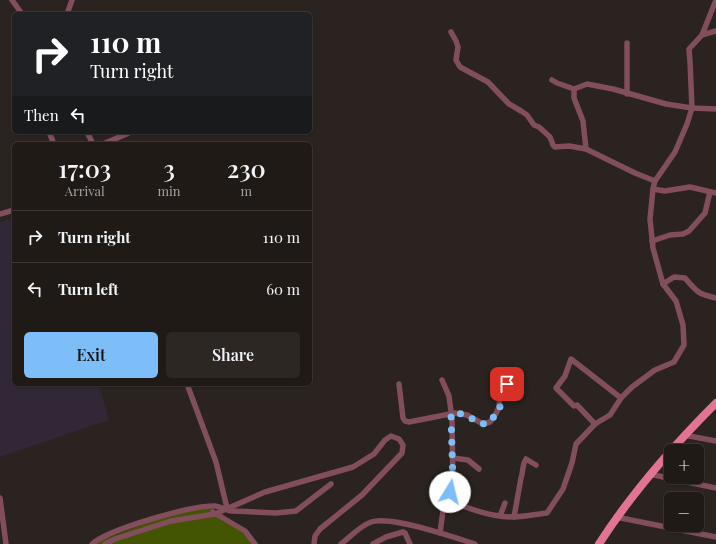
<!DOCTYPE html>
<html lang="en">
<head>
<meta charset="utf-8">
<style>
	body { margin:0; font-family:"Playfair Display",serif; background:#2d2724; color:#f1f3f6; height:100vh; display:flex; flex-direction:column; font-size:15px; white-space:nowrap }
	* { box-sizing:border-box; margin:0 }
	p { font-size:13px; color:#a2a1a1 }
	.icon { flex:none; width:22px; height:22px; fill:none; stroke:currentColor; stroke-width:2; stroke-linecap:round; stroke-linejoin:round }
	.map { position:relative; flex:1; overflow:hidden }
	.details { position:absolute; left:12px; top:142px; width:300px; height:244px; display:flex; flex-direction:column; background:#201a17; border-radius:6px; box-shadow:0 1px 3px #0004,0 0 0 1px #3d3836 }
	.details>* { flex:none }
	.hud { position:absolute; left:12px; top:12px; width:300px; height:122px; border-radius:6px; box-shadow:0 1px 3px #0004,0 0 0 1px #3d3836; background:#202124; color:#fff; overflow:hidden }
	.tools { position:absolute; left:664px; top:444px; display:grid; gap:8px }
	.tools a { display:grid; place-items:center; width:40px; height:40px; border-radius:6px; background:#201a17; box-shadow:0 1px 3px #0004,0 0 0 1px #3d3836; font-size:20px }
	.pin { position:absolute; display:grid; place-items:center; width:34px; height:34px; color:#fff; margin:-17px; border-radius:8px; box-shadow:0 2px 6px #0006 }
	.me { position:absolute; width:44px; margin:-22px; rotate:9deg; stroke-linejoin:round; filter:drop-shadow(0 0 3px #0008) }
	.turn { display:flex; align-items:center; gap:14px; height:84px; padding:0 12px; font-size:18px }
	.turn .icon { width:52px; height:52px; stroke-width:2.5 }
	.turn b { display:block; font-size:28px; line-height:34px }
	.then { display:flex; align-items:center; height:38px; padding:0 12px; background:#0003; gap:8px; font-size:15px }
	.eta { display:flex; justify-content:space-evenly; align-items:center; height:68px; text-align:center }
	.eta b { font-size:24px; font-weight:600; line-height:28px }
	.button { display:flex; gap:8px; margin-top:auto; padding:8px 12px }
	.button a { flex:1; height:46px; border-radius:6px; background:#7dbef9; color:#111; font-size:16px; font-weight:600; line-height:46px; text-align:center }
	.button a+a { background:#2d2724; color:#f1f3f6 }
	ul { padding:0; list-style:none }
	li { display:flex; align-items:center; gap:12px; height:52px; padding:0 12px; border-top:1px solid #3d3836 }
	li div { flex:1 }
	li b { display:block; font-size:15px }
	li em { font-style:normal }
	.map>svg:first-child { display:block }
	.education { fill:#322736 }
	.green { fill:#435402 }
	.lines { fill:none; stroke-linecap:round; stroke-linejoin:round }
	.minor { stroke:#824e5b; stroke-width:5.5 }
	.primary { stroke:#e07491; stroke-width:8 }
	.route { stroke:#7dbef9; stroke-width:7; stroke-dasharray:0 12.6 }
</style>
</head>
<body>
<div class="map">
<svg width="716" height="544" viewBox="0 0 716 544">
	<rect width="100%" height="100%" fill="#2a231f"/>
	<polygon class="education" points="14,218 14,384 99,384 109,420 0,457 0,222"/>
	<polygon class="green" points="210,507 215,514 245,531 255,544 92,544 168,515"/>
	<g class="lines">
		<g class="minor">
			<polyline points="12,0 22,14"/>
			<polyline points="67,14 72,0"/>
			<polyline points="451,32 456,41 458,47 456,60 460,67 488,82 509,104 521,111 527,115 534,125 539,127 550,137 553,145 555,147 569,146 586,149 635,173 655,181"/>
			<polyline points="702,35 716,31"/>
			<polyline points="627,43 627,94"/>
			<polyline points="552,80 557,83 574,89 587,84 613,89 666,104 692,108 716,109"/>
			<polyline points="574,89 574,98 583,121 586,149"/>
			<polyline points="49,132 54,144"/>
			<polyline points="87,132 93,144"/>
			<polyline points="103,144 131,132"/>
			<polyline points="653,189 665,191 690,187 716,193"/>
			<polyline points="0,214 14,210"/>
			<polyline points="652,241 670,235 683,234 689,231 705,213 710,192"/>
			<path d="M663,284L674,277L685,278C697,292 698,294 716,298"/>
			<polyline points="442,380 449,396 452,419 453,485 447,500"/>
			<polyline points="187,384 216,462 227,508"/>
			<path d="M399,384L403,418L405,421L409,422L455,413L467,415L483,424L490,422C501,408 500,406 499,389L507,383"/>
			<polyline points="595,424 577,405 574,406 556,388 565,376 571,359 621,398"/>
			<polyline points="684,435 716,441"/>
			<polyline points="453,458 468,460 479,469"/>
			<polyline points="649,474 716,488"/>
			<polyline points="0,498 6,544"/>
			<polyline points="213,512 245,531 255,544"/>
			<polyline points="500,516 505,503"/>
			<path d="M514,517L521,478C524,470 521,467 526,459L536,465"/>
			<polyline points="616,517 716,537"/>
			<path d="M440,533L444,503L447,500C468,508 490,517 513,517C524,517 536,514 547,513L563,489L572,463L576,444L595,424L610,415L621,398L632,387L655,370L674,362L684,345L683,325L676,301L663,284L653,248L650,219L653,189L655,181L675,152L687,124L692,108L690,62L689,49L702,35L716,0"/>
			<path d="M92,544C110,529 192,505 215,506C222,507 227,511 233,511L276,513L296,511L331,484"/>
			<polyline points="105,544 115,539 171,521 215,514 265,492 353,467 374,454 385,440 391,436 399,439 403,445 402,453 362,495 320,529 315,536 314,544"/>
			<path d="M341,544C350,537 360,526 371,522C390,515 454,537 475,544"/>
			<polyline points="373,544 386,537 403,532 405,533 410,544"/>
		</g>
		<path class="primary" d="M599,544C633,491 672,447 716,403"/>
	</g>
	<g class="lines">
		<path class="route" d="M450,492L453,485L451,414C464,411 472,420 483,424L490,422L500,408L499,389L507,384"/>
	</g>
</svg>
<div class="tools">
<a>+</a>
<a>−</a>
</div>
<div class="pin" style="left:507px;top:384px;background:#d93025"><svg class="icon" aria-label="arrive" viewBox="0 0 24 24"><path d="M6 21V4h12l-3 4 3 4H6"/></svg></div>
<svg class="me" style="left:450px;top:492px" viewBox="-20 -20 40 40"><circle r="19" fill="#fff"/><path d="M0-13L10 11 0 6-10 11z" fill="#7dbef9"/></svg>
<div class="hud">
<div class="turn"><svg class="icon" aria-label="right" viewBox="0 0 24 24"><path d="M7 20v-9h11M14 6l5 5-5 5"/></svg><div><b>110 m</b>Turn right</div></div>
<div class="then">Then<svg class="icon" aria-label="left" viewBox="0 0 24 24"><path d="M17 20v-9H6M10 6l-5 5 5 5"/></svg></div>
</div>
<section class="details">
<div class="eta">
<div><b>17:03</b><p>Arrival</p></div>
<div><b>3</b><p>min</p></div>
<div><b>230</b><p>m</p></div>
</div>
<ul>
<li><svg class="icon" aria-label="right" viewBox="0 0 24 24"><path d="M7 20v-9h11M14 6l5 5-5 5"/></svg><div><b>Turn right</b></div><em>110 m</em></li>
<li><svg class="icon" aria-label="left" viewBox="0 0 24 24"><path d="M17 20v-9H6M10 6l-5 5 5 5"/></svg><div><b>Turn left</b></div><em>60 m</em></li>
</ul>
<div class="button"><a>Exit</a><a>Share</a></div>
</section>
</div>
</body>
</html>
